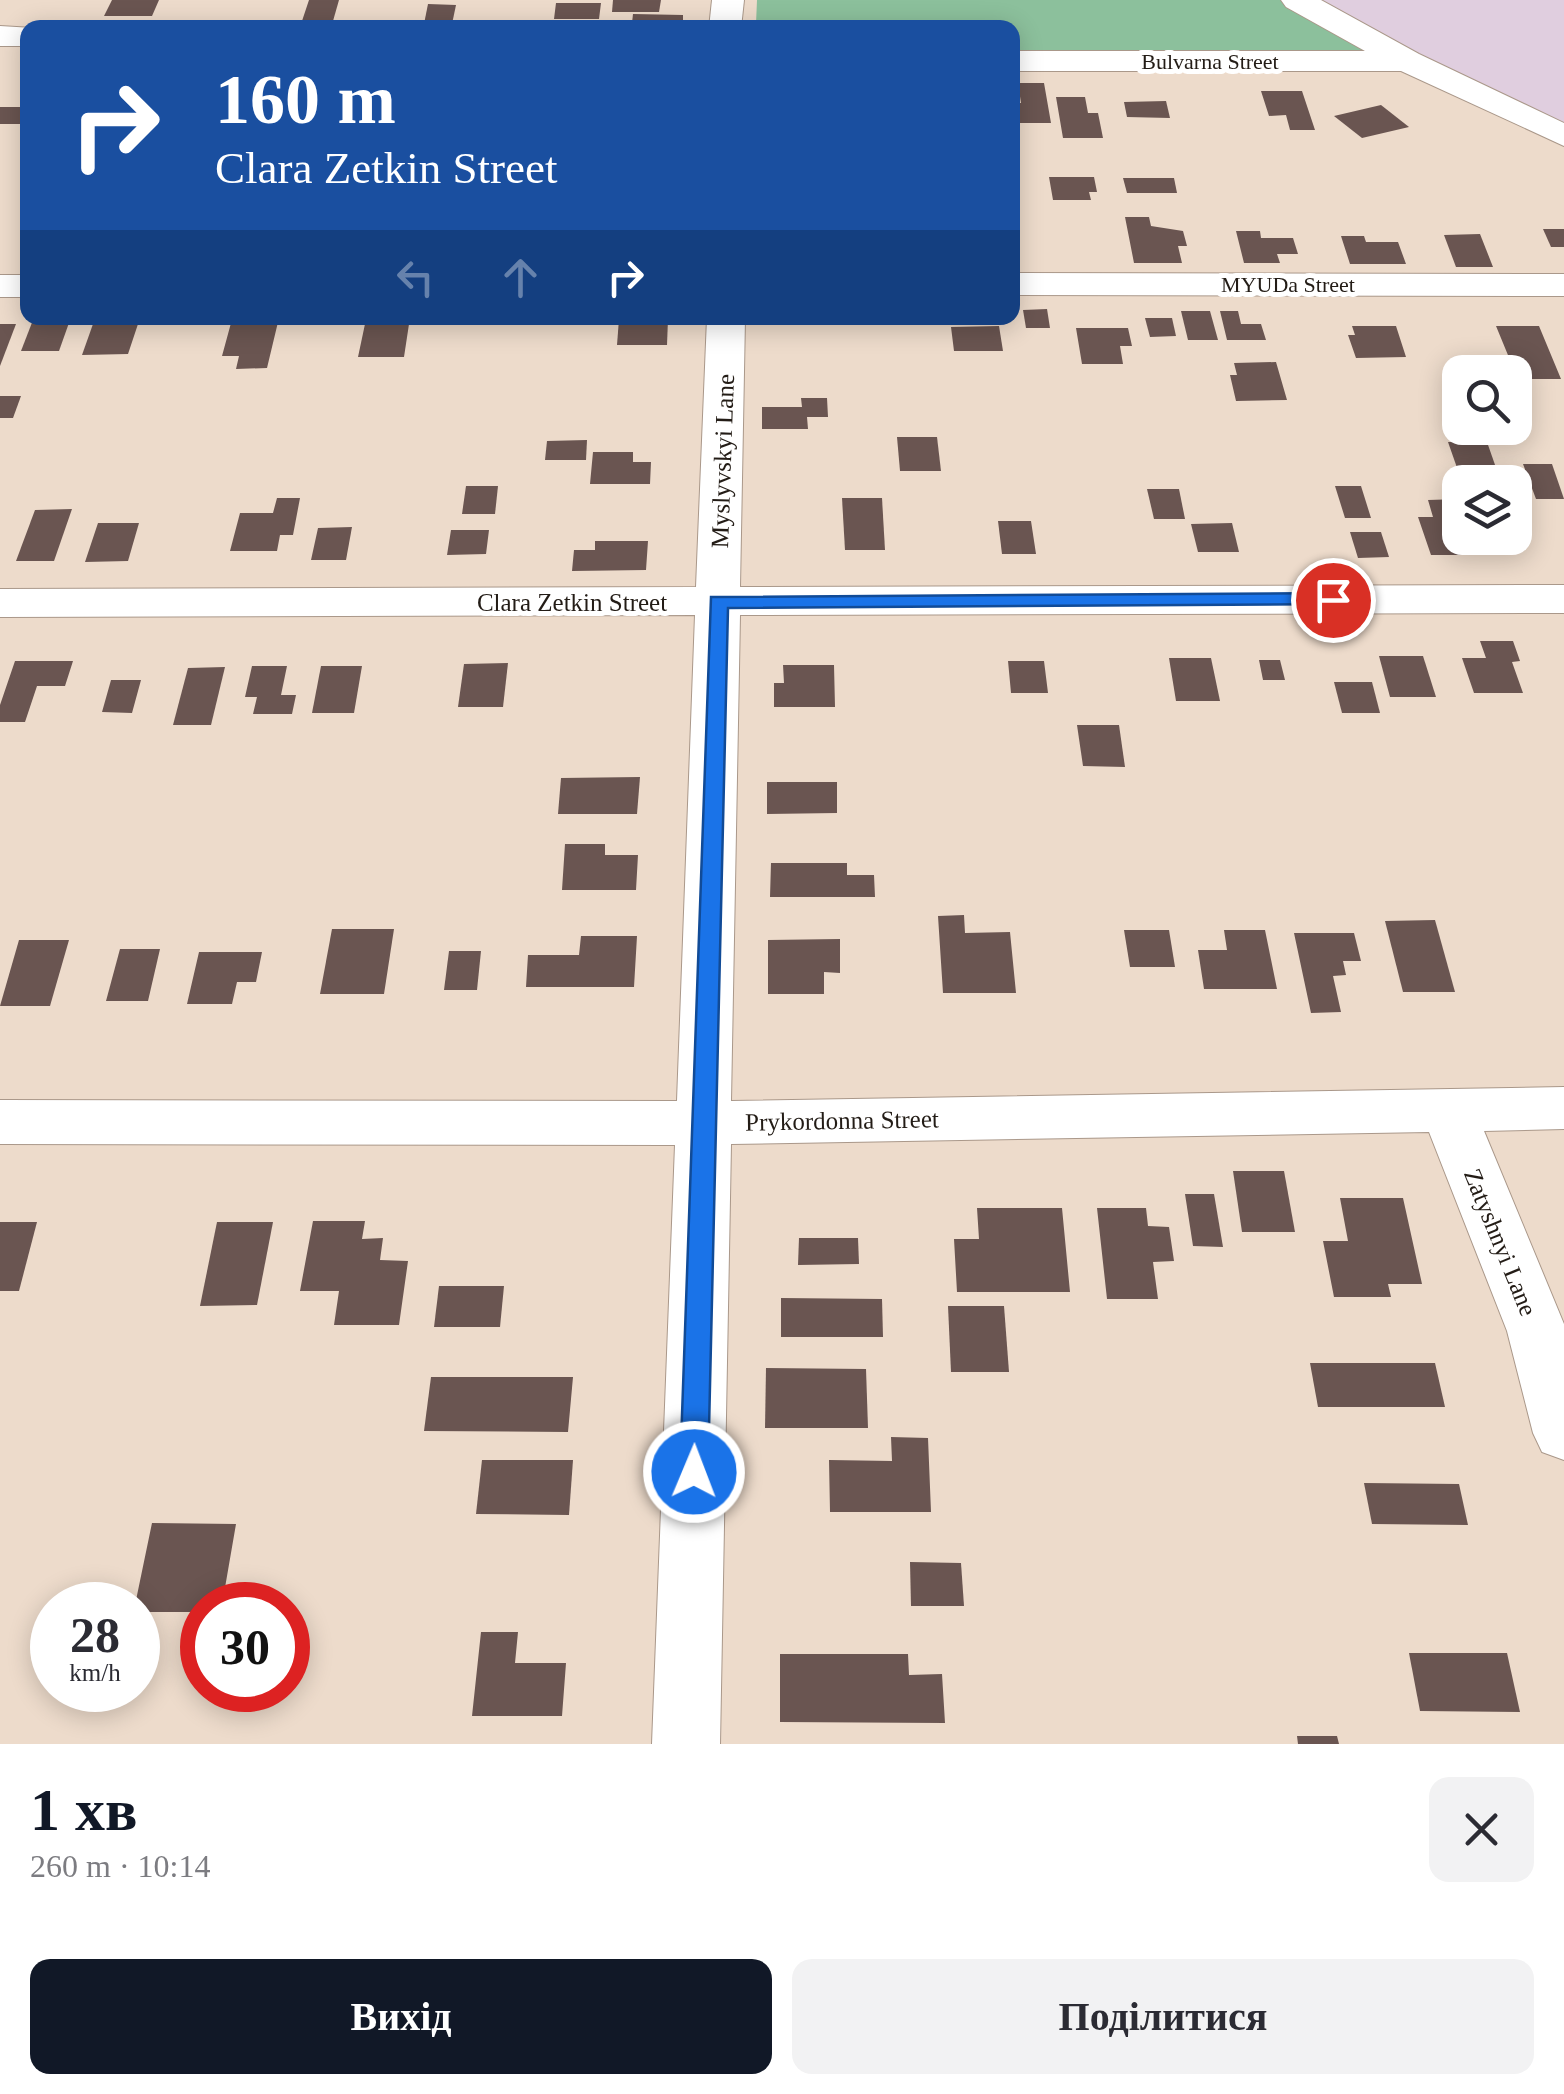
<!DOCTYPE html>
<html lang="uk">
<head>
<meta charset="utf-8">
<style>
	body { margin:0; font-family:"Times New Roman",serif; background:#f2f2f3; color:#2b2b33; height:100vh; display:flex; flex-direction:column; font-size:38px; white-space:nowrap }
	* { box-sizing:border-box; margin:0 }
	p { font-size:32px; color:#7c7c81 }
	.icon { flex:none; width:55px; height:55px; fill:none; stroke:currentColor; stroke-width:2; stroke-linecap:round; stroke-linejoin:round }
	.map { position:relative; height:1744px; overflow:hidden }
	.side { display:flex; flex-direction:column; background:#fff; flex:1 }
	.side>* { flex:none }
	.banner { position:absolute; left:20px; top:20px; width:1000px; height:305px; border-radius:20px; box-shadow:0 5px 25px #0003; background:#1a4fa0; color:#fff; overflow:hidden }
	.buttons { position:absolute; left:1442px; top:355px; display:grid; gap:20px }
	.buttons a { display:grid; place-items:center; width:90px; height:90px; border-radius:20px; background:#fff; box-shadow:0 5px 25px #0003; font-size:50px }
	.speed { position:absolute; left:30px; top:1582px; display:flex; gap:20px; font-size:50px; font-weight:700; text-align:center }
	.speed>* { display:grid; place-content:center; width:130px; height:130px; border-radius:50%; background:#fff; box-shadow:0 5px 25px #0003; line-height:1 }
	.speed small { font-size:25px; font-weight:400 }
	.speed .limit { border:15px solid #d22; background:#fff; color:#111 }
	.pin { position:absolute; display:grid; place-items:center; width:85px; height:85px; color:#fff; margin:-42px; border:5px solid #fff; border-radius:50%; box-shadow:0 2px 10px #0007 }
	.me { position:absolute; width:110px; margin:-55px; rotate:1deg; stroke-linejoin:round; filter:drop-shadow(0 0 8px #0008) }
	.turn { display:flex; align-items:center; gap:35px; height:210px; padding:0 30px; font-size:45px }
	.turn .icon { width:130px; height:130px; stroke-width:2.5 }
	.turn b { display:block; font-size:70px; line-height:85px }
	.lanes { display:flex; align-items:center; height:95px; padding:0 30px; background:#0003; justify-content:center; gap:50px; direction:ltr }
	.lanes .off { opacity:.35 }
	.round { display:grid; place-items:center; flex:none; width:105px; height:105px; border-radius:20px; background:#f2f2f3 }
	.headline { display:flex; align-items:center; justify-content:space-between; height:170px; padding:0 30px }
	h1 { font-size:60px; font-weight:700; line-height:75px; color:#111827 }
	.cta { display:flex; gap:20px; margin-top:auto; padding:20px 30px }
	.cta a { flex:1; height:115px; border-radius:20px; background:#111827; color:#fff; font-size:40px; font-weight:700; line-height:115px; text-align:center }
	.cta a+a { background:#f2f2f3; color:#2b2b33 }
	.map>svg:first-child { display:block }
	.industrial { fill:#e0cedf }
	.green { fill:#8cc09c }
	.building { fill:#6a5551 }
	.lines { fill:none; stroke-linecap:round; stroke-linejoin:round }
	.minor-casing { stroke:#aa988a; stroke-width:2 }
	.minor { fill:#fff; fill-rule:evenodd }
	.route { fill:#1a73e8; stroke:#114b97; stroke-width:2.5 }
	.labels { text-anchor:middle; stroke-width:10; stroke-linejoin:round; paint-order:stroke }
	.far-street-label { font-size:22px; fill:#231c16; stroke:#fff }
	.street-label { font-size:25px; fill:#231c16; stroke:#fff }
</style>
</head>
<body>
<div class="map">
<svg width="1564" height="1744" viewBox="0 0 1564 1744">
	<rect width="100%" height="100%" fill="#eddbcb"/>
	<polygon class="industrial" points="1318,0 1564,0 1564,124 1415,53"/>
	<polygon class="green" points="757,0 1318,0 1415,53 1013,51 1012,28 763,28 756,24"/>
	<g class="building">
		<polygon points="112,0 159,0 152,16 104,16"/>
		<polygon points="309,0 339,0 333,21 302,21"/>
		<polygon points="613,0 661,0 659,12 612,12"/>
		<polygon points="556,3 601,3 599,19 554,19"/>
		<polygon points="428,4 456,5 452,24 424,24"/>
		<polygon points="633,14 683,15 683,23 632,23"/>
		<polygon points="1018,83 1044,83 1051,123 1012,123 1012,103 1021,103"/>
		<polygon points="1261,91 1302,91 1315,130 1290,130 1286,115 1269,116"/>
		<polygon points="1056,97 1085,97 1088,113 1098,113 1103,138 1063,138"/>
		<polygon points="1166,101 1170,118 1127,117 1124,102"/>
		<polygon points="1381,105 1409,127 1362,138 1334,116"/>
		<rect x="0" y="107" width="28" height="17"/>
		<polygon points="1049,177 1094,177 1097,192 1089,192 1091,200 1053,200"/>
		<polygon points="1123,178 1174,178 1177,193 1127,193"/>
		<polygon points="1125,217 1149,217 1151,226 1183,231 1187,246 1178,246 1182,263 1134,263"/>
		<polygon points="1543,229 1564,229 1564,247 1551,247"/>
		<polygon points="1236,231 1260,231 1261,238 1293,238 1298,254 1277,254 1280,263 1244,263"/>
		<polygon points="1480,234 1493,267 1456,267 1444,235"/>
		<polygon points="1341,236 1364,236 1366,242 1398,242 1406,264 1350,264"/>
		<polygon points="1047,309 1050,328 1026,328 1023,310"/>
		<polygon points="1181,311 1210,311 1218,340 1188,340"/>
		<polygon points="1220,311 1238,311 1241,324 1261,324 1266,340 1227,340"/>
		<polygon points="1145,318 1172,318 1176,336 1150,337"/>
		<polygon points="619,319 668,319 667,345 617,345"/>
		<polygon points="33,320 70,320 59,351 21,351"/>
		<polygon points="278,322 267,368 236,369 239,356 222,356 231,323"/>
		<polygon points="0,324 16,324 0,366"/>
		<polygon points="93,324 138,324 128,354 82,355"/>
		<polygon points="365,324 409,324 404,357 358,357"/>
		<polygon points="999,326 1003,351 954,351 951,327"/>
		<polygon points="1352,326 1396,326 1406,357 1356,358 1348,335 1355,335"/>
		<polygon points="1496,326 1539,326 1561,379 1523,379 1515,360 1510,360"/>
		<polygon points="1076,328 1128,328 1132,346 1120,346 1123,364 1082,364"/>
		<polygon points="1481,357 1503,357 1509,372 1488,372"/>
		<polygon points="1276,362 1287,400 1236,401 1230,375 1237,375 1234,363"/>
		<polygon points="0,396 21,396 13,418 0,418"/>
		<polygon points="801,398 827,398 828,417 807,417 808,429 762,429 762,407 802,407"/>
		<polygon points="897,437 937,437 941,471 900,471"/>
		<polygon points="587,440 586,460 545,460 547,441"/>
		<polygon points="1448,442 1487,442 1501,482 1462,482"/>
		<polygon points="593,452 633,452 633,462 651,462 650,484 590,484"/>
		<polygon points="1523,464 1552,464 1564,499 1536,499"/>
		<polygon points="466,486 498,486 495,514 462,514"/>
		<polygon points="1335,486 1361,486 1371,518 1345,518"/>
		<polygon points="1147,489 1179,489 1185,519 1154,519"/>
		<polygon points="277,498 300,498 293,535 280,535 277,551 230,551 240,513 273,513"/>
		<polygon points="842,498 882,498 885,550 845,550"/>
		<polygon points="1460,499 1460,538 1474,538 1480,555 1431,555 1418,517 1433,517 1428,500"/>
		<polygon points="72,509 54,561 16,561 35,510"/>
		<polygon points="998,521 1031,521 1036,554 1002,554"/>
		<polygon points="98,523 139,523 128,561 85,562"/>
		<polygon points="1232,523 1239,552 1198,552 1191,524"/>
		<polygon points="352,527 346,560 311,560 318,528"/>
		<polygon points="451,530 489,530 486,554 447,555"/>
		<polygon points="1350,532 1381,532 1389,557 1358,558"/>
		<polygon points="595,541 648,541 646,570 572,571 574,550 595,550"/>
		<polygon points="1480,641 1513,641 1520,661 1512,662 1523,693 1474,693 1462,658 1486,658"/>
		<polygon points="1379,656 1423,656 1436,697 1390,697"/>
		<polygon points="1169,658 1211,658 1220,701 1176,701"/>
		<polygon points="1259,660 1280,660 1285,680 1263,680"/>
		<polygon points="15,661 73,661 65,686 37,686 25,722 0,722 0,705"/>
		<polygon points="1008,661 1044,661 1048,693 1011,693"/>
		<polygon points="508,663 503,707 458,707 464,664"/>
		<polygon points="783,665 834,665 835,707 774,707 774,683 784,683"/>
		<polygon points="252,666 287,666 281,695 296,695 292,714 253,714 257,697 245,697"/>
		<polygon points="321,666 362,666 354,713 312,713"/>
		<polygon points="225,667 211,725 173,725 188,668"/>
		<polygon points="111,680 141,680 132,713 102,712"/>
		<polygon points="1334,682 1372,682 1380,713 1342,713"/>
		<polygon points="1077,725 1119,725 1125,767 1083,766"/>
		<polygon points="640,777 637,814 558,814 561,778"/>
		<polygon points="767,782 837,782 837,813 767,814"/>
		<polygon points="565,844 605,844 605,855 638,855 636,890 562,890"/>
		<polygon points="771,863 847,863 847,875 874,875 875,897 770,897"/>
		<polygon points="964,915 965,933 1010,932 1016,993 943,993 938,916"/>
		<polygon points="1435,920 1455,992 1403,992 1385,921"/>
		<polygon points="332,929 394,929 384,994 320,994"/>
		<polygon points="1124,930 1169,930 1175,967 1130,967"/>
		<polygon points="1224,930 1265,930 1277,989 1204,989 1198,950 1227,950"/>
		<polygon points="1294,933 1354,933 1361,961 1343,961 1346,975 1333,976 1341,1012 1311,1013"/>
		<polygon points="581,936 637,936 634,987 526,987 528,955 579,955"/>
		<polygon points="840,939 840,973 824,972 824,994 768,994 768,940"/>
		<polygon points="19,940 69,940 50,1006 0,1006"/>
		<polygon points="120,949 160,949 148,1001 106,1001"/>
		<polygon points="449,951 481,951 477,990 444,990"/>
		<polygon points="199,952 262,952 256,982 237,982 232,1004 187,1004"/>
		<polygon points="1233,1171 1284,1171 1295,1232 1242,1232"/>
		<polygon points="1185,1194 1214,1194 1223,1247 1193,1246"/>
		<polygon points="1340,1198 1403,1198 1422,1284 1388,1284 1391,1297 1334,1297 1323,1241 1348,1241"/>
		<polygon points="977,1208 1062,1208 1070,1292 957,1292 954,1239 979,1239"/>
		<polygon points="1097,1208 1146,1208 1148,1226 1169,1227 1174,1261 1153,1262 1158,1299 1107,1299"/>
		<polygon points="313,1221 365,1221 362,1239 383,1238 380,1260 408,1261 399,1325 334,1325 339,1291 300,1291"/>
		<polygon points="0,1222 37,1222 19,1291 0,1291"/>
		<polygon points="217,1222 273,1222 257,1305 200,1306"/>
		<polygon points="799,1238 858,1238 859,1264 798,1265"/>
		<polygon points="439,1286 504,1286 500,1327 434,1327"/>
		<polygon points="781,1298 882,1299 883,1337 781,1337"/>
		<polygon points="948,1306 1004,1306 1009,1372 951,1372"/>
		<polygon points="1310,1363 1435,1363 1445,1407 1318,1407"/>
		<polygon points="766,1368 866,1369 868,1428 765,1428"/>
		<polygon points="431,1377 573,1377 568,1432 424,1431"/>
		<polygon points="891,1437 928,1438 931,1512 830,1512 829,1460 892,1461"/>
		<polygon points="482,1460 573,1460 569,1515 476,1514"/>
		<polygon points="1364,1483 1459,1484 1468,1525 1372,1524"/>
		<polygon points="152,1523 236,1524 222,1605 202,1605 202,1612 138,1612 135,1605"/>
		<polygon points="910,1562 961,1563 964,1606 911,1606"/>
		<polygon points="481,1632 518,1632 515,1663 566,1663 562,1716 472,1716"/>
		<polygon points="1409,1653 1507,1653 1520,1712 1420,1711"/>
		<polygon points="780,1654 908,1654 909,1675 942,1674 945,1723 780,1722"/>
		<polygon points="1297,1736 1337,1736 1339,1744 1298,1744"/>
	</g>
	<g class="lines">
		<defs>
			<g id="minor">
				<polygon points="712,0 744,0 741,28 709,28"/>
				<polygon points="1281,0 1321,0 1419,54 1564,123 1564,146 1401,71 1012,71 1012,51 1365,51 1286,7"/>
				<polygon points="0,26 33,28 28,28 28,46 0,46"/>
				<polygon points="1012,273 1564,274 1564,296 1012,295"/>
				<rect x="0" y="275" width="28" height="22"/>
				<polygon points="707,318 745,318 740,587 1564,585 1564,613 740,615 731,1101 1564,1087 1564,1129 1484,1131 1564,1324 1564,1460 1542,1452 1533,1433 1507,1331 1429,1132 731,1144 720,1744 652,1744 675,1145 0,1144 0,1100 677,1101 695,615 0,617 0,589 696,587"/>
			</g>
		</defs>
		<use href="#minor" class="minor-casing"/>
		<use href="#minor" class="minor"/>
	</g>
	<polygon class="route" points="1333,593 1340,595 1340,604 728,608 708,1472 704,1481 694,1485 684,1481 680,1472 711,597"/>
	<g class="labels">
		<g class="far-street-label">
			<text x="1210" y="69">Bulvarna Street</text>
			<text x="1288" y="292">MYUDa Street</text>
		</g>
		<g class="street-label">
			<text transform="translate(722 461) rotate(-88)" y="9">Myslyvskyi Lane</text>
			<text x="572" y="611">Clara Zetkin Street</text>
			<text transform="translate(842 1120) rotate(-1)" y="9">Prykordonna Street</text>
			<text transform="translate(1501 1242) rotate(68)" y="9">Zatyshnyi Lane</text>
		</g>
	</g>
</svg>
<div class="buttons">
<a><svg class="icon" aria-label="search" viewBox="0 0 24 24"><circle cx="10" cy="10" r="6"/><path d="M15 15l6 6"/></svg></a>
<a><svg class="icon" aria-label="layers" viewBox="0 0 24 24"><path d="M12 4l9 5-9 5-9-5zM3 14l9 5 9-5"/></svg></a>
</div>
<div class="speed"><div>28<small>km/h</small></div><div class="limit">30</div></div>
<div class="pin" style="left:1333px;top:600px;background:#d93025"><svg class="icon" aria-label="arrive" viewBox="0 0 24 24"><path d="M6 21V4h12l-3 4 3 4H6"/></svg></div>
<svg class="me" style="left:694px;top:1472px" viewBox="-20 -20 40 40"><circle r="17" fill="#1a73e8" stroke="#fff" stroke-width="3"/><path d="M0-11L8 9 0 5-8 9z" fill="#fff"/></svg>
<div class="banner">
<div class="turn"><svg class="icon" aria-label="right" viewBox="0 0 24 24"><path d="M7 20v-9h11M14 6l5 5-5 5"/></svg><div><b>160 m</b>Clara Zetkin Street</div></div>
<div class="lanes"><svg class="icon off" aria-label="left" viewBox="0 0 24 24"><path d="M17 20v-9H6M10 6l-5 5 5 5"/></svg><svg class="icon off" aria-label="ahead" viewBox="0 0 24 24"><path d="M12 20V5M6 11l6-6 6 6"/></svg><svg class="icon" aria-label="right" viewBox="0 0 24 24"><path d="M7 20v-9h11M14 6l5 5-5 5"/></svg></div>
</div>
</div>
<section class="side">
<div class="headline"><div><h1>1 хв</h1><p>260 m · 10:14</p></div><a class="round"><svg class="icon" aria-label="close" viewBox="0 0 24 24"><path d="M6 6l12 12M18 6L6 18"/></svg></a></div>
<div class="cta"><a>Вихід</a><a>Поділитися</a></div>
</section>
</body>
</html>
